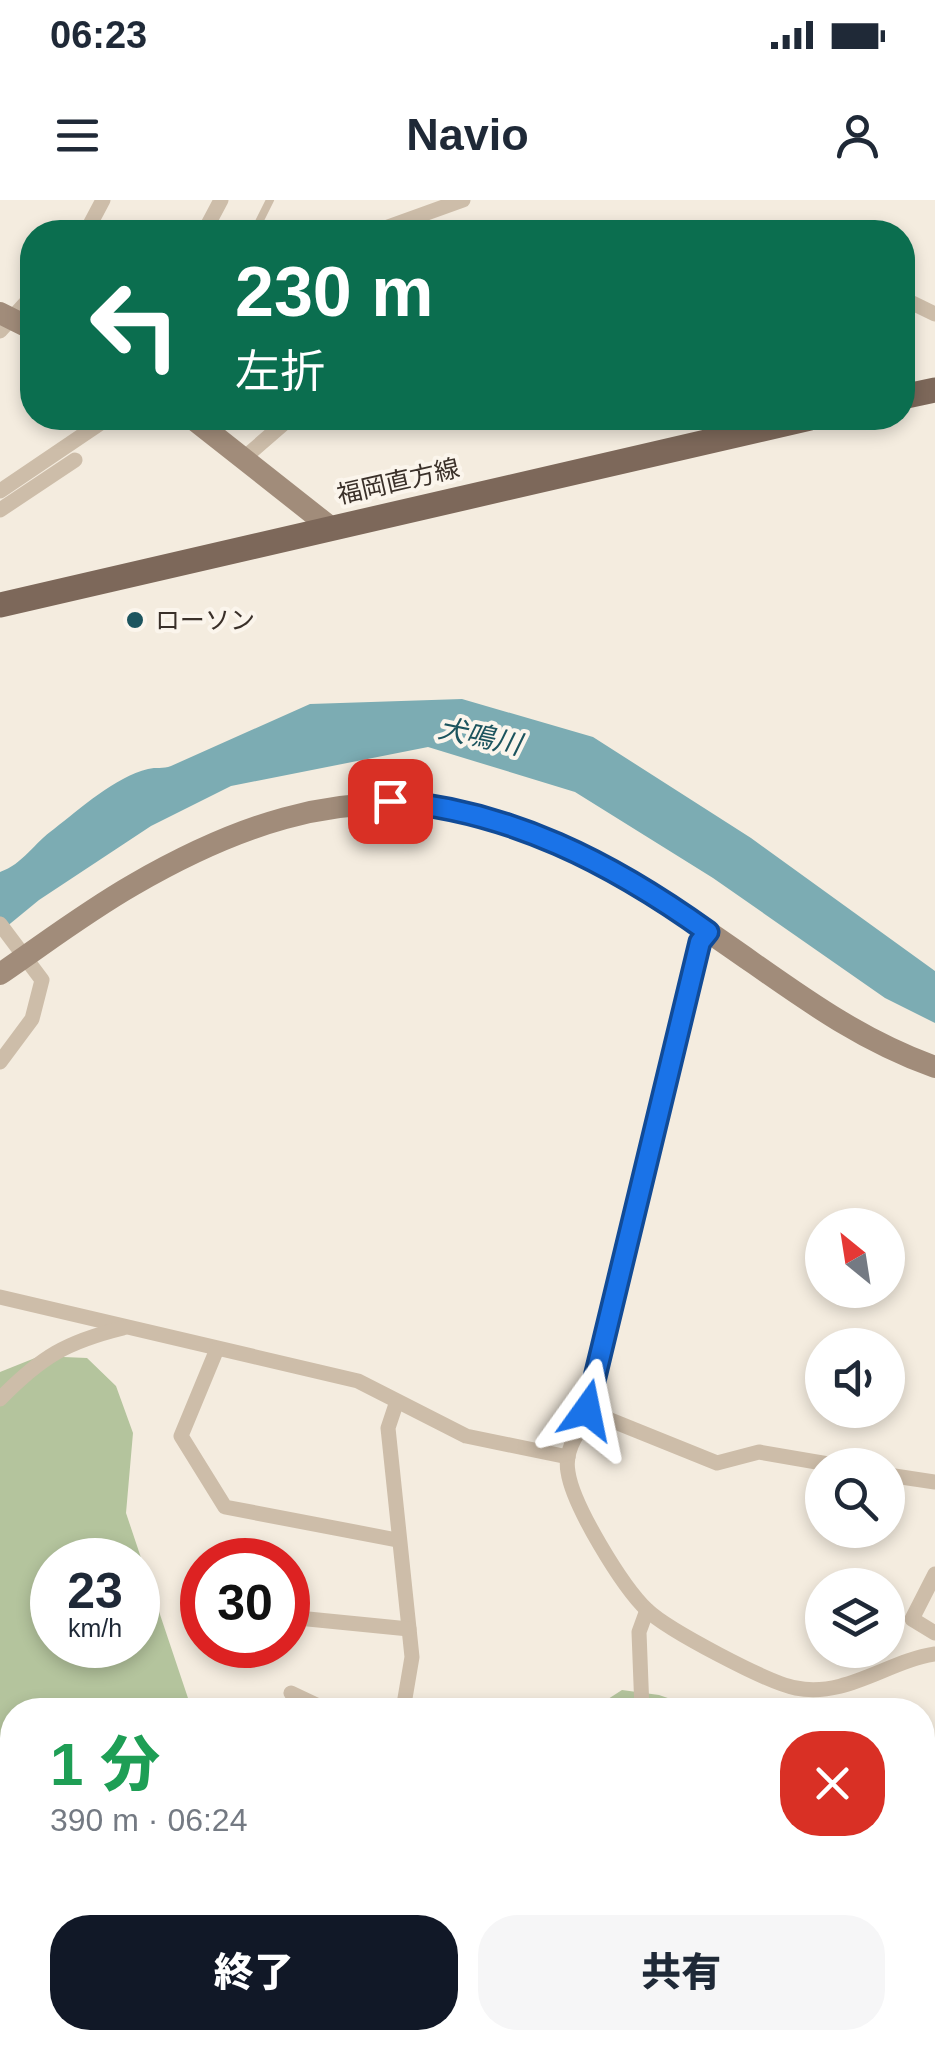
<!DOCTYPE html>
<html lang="ja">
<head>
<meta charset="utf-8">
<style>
	body { margin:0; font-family:Helvetica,"Noto Sans JP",sans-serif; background:#f6f6f7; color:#1f2937; height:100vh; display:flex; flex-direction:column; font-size:38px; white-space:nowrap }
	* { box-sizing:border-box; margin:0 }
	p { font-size:32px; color:#747a83 }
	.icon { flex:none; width:55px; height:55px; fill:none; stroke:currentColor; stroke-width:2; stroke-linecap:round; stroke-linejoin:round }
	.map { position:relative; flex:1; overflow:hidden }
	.details { position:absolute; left:0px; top:1498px; width:935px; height:352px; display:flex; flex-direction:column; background:#fff; border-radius:40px 40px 0 0; box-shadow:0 5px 15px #0003 }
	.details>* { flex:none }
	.top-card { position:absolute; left:20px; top:20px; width:895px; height:210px; border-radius:40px; box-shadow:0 5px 15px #0003; background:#0b6e4f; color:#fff; overflow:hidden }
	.needle { width:65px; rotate:330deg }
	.controls { position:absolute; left:805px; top:1008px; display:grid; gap:20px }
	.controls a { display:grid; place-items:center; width:100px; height:100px; border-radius:50%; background:#fff; box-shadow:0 5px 15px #0003; font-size:50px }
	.speed { position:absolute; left:30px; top:1338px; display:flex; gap:20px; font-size:50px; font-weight:700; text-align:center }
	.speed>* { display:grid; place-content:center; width:130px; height:130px; border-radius:50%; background:#fff; box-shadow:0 5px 15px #0003; line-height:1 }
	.speed small { font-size:25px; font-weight:400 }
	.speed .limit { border:15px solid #d22; background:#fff; color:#111 }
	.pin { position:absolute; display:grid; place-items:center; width:85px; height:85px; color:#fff; margin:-42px; border-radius:20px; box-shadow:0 5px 15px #0006 }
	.me { position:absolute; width:110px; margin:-55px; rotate:12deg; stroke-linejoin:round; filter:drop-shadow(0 0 8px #0008) }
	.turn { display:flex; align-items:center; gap:35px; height:210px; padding:0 50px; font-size:45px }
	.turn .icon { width:130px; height:130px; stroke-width:2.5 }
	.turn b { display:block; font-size:70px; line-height:85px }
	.round { display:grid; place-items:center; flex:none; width:105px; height:105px; border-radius:40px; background:#f6f6f7 }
	.head { display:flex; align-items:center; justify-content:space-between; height:170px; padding:0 50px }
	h1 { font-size:60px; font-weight:800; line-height:75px; color:#1e9e55 }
	.action { display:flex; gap:20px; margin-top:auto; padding:20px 50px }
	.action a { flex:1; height:115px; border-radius:40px; background:#111827; color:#fff; font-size:40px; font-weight:800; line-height:115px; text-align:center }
	.action a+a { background:#f6f6f7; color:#1f2937 }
	.status { display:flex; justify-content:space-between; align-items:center; height:70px; padding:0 50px; background:#fff; direction:ltr }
	.status svg { height:28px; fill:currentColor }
	header { display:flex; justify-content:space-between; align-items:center; height:130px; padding:0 50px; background:#fff; font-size:45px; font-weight:800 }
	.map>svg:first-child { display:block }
	.green { fill:#b4c49d; fill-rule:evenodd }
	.water { fill:#7cacb3 }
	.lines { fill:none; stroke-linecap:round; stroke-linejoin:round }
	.lane { stroke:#cdbda9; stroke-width:8 }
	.street { stroke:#cdbda9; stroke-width:15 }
	.secondary { stroke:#a18c7a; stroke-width:22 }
	.primary { stroke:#7d685a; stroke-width:25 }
	.route-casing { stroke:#114b97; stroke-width:25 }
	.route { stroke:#1a73e8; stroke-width:18 }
	.poi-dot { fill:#1c545e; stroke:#fbf5ec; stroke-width:4 }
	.labels { text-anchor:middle; stroke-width:8; stroke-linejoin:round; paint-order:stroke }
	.street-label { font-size:25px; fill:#3a3029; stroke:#fbf5ec }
	.poi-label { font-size:25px; fill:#3a3029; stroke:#fbf5ec; text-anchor:start }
	.water-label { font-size:28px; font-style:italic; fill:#1c545e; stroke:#fbf5ec }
</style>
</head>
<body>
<div class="status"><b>06:23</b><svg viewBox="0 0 49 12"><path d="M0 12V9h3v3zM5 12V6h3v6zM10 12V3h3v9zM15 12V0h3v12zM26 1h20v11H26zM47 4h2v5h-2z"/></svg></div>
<header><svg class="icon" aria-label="menu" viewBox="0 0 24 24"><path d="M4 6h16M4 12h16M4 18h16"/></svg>Navio<svg class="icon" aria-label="person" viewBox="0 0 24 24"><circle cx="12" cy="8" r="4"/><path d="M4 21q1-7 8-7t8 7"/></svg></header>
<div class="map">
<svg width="935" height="1848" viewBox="0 0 935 1848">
	<rect width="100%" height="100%" fill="#f4ecdf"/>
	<g class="green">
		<path d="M40,1156L87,1158L116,1186L133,1233L126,1313L192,1510H12V1838H156L154,1848H0V1172ZM52,1360H138V1445H52Z"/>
		<polygon points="622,1490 659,1495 703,1510 591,1510"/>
		<polygon points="923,1688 935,1688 935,1848 499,1848 509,1838 922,1838"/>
	</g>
	<path class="water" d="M462,499L593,537L751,638L935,771V823L885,798L713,678L575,592L428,547L231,586L151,626L39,700L0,732V672C23,664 34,643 54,629C80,609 115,577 148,569C156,567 163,569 171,566L310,504Z"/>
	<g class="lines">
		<polyline class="lane" points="254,32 270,0"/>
		<g class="street">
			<polyline points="86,32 103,0"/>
			<polyline points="204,32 221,0"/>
			<polyline points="374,32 463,0"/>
			<polyline points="902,98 935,114"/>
			<polyline points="0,131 32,96"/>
			<polyline points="244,258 290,218"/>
			<polyline points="0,291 108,218"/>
			<polyline points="0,310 75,260"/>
			<polyline points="0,724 42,780 32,819 0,862"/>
			<polyline points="0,1097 358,1181 466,1236 568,1257"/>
			<polyline points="217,1149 181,1236 225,1307 397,1340"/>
			<path d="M0,1199C41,1157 66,1142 123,1128"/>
			<polyline points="396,1204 388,1228 412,1457 403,1510"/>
			<polyline points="590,1218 588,1201 700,742 708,732"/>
			<path d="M834,1265L759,1252L717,1263L598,1215C579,1223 564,1251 568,1272C573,1306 622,1386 647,1410C668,1430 768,1483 796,1488C846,1498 888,1461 935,1454"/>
			<polyline points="888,1275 935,1282"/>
			<polyline points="935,1374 912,1419 935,1433"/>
			<polyline points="288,1417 409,1429"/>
			<polyline points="291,1493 327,1510"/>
			<polyline points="642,1510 639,1432 647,1410"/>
			<polyline points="194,1848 197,1838"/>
			<polyline points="526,1848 527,1838"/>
		</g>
		<g class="secondary">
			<polyline points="0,113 32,129"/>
			<polyline points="192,218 330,327"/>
			<path d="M0,774C44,744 86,712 133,685C352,558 492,587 695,723C777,777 841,833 935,867"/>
		</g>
		<g class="primary">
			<polyline points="902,197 935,190"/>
			<polyline points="0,405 810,218"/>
		</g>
	</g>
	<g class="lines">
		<defs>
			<path id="route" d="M390,601C509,610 612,663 708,732L700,742L587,1210"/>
		</defs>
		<use href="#route" class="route-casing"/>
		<use href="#route" class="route"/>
	</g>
	<circle class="poi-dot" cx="135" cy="420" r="10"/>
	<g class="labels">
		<g class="street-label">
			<text transform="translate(398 281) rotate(-13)" y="9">福岡直方線</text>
		</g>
		<g class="poi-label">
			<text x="155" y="429">ローソン</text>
		</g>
		<g class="water-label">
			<text transform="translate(480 536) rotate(12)" y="10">犬鳴川</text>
		</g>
	</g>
</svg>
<div class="controls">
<a><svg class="needle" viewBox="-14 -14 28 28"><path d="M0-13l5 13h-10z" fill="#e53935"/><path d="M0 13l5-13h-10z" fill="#747a83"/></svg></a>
<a><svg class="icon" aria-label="sound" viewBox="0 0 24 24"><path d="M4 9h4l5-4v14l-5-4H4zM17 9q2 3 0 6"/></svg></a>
<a><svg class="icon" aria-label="search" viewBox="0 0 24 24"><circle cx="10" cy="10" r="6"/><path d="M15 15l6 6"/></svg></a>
<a><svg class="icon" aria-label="layers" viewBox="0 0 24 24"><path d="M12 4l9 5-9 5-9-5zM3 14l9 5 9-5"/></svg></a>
</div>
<div class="speed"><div>23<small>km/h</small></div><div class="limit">30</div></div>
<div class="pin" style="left:390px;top:601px;background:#d93025"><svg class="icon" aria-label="arrive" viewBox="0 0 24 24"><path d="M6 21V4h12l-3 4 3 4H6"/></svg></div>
<svg class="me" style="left:587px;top:1210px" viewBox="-20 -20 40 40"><path d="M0-17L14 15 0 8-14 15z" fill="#1a73e8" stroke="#fff" stroke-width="4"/></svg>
<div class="top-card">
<div class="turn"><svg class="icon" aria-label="left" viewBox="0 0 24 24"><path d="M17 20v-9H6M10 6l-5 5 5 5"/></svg><div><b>230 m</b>左折</div></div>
</div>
<section class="details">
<div class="head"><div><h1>1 分</h1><p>390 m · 06:24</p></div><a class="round" style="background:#d93025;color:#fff"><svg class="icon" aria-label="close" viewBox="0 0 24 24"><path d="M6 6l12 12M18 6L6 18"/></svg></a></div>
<div class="action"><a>終了</a><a>共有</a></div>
</section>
</div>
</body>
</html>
